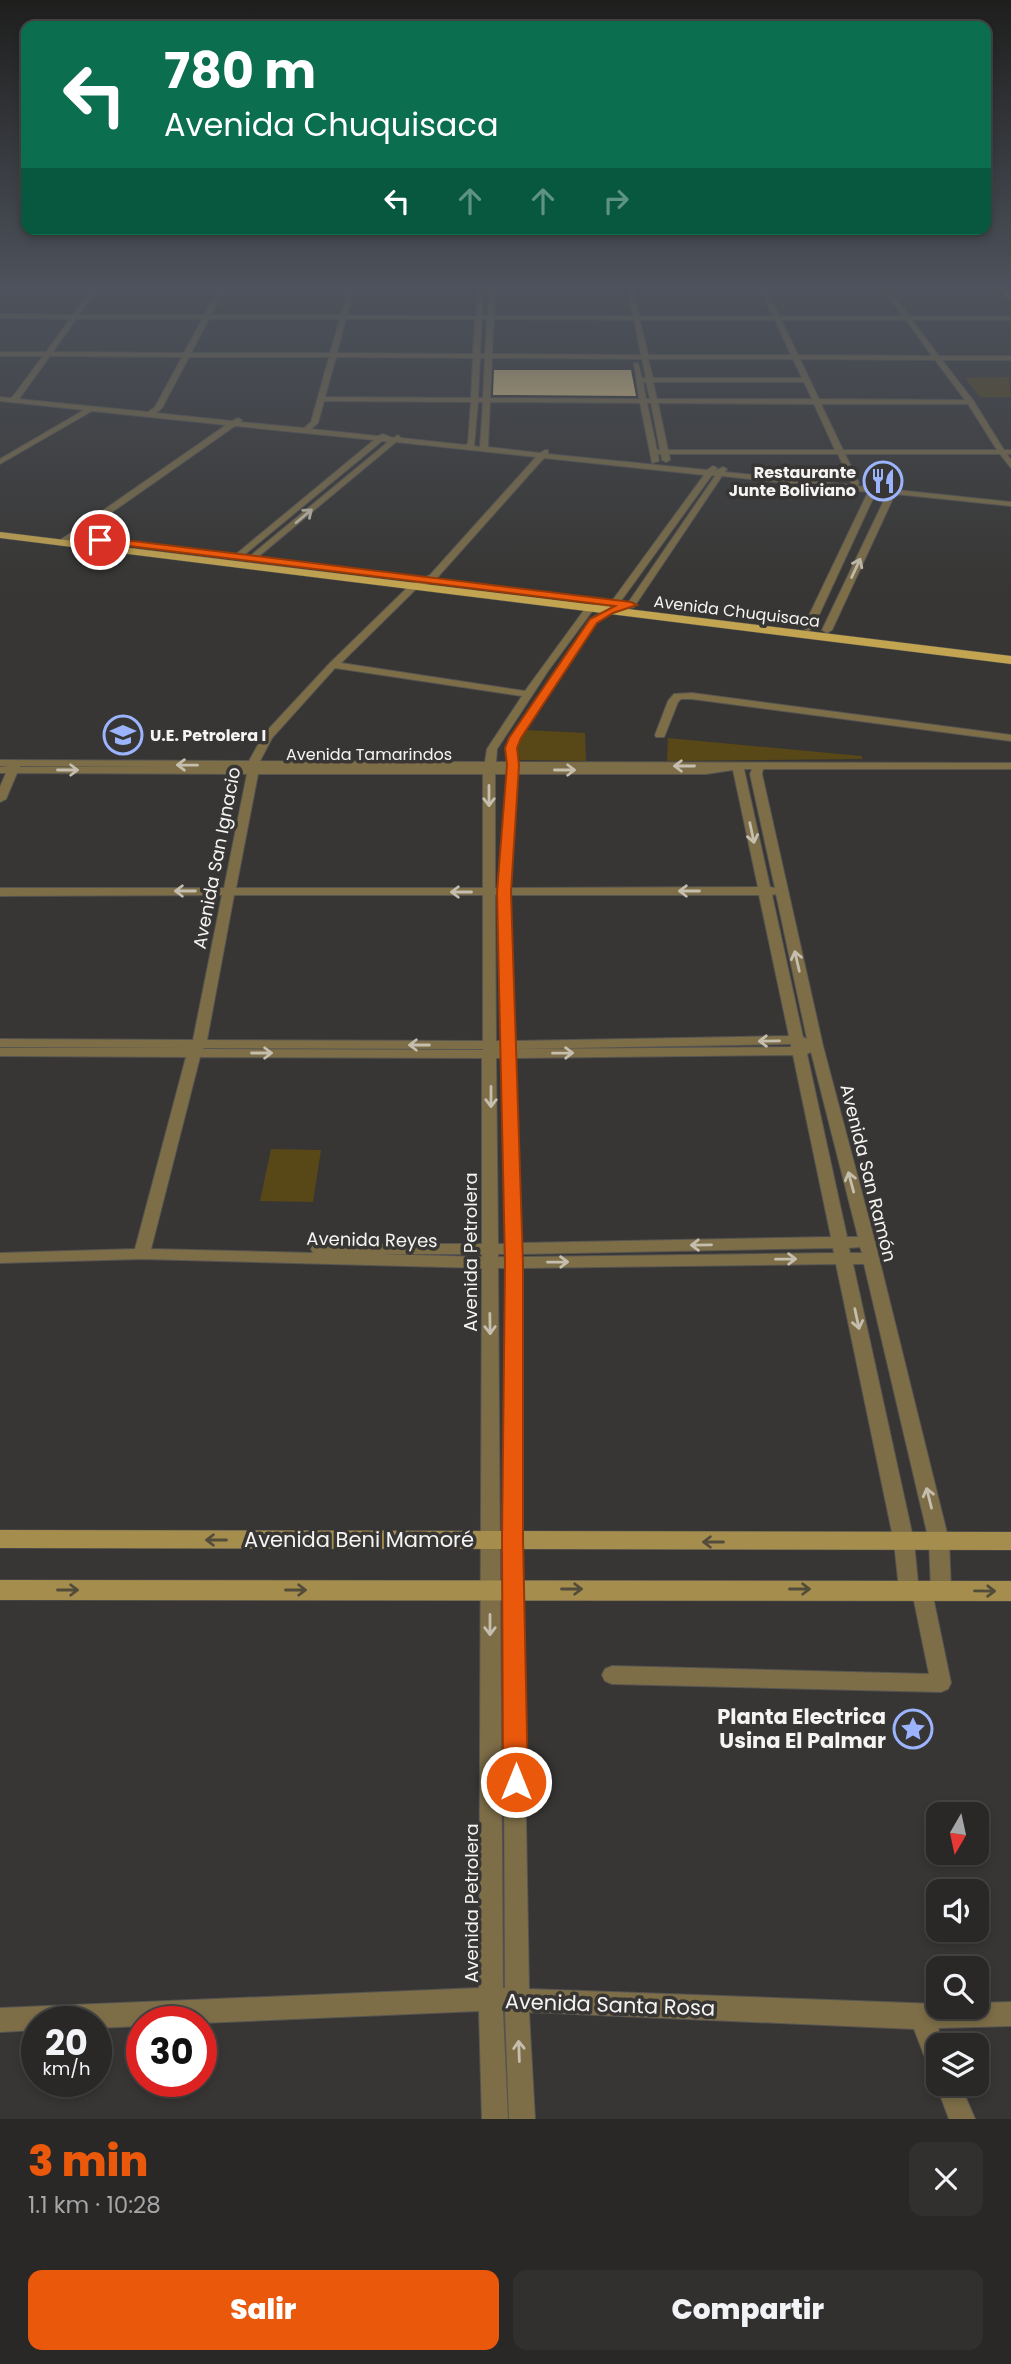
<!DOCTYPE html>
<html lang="es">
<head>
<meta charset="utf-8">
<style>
	body { margin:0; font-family:Poppins,sans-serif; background:#31302f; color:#f1f3f6; height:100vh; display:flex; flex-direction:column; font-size:26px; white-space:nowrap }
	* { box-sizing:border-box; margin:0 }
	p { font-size:23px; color:#a5a6a7 }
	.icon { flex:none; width:38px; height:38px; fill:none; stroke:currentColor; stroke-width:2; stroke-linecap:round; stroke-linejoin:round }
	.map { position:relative; height:2119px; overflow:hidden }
	.panel { display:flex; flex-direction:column; background:#292827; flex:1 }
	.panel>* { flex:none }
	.guide { position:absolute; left:21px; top:21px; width:970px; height:214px; border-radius:14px; box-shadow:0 4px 10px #0003,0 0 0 2px #454444; background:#0b6e4f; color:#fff; overflow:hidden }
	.needle { width:46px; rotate:189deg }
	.buttons { position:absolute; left:926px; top:1802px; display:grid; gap:14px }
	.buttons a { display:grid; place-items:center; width:63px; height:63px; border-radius:14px; background:#292827; box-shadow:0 4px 10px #0003,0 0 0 2px #454444; font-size:35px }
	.speed { position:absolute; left:21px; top:2006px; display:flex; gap:14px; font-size:35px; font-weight:700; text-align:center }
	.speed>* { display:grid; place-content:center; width:91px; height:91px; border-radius:50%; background:#292827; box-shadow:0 4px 10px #0003,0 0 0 2px #454444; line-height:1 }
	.speed small { font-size:18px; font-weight:400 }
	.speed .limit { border:10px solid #d22; background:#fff; color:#111 }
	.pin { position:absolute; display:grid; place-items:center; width:60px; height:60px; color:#fff; margin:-30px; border:4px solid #fff; border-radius:50%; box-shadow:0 2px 7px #0007 }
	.me { position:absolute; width:77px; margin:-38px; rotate:0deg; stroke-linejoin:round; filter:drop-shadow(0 0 5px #0008) }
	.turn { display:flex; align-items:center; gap:24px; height:147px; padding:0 28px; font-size:32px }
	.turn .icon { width:91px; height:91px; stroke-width:2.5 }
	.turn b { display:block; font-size:49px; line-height:60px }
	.lanes { display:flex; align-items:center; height:66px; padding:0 28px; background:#0003; justify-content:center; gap:35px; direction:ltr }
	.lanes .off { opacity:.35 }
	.round { display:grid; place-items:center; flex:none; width:74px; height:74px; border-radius:14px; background:#31302f }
	.overview { display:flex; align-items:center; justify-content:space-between; height:119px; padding:0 28px }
	h1 { font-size:42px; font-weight:800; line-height:52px; color:#ea580c }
	.action { display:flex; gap:14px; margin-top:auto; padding:14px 28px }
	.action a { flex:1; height:80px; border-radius:14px; background:#ea580c; color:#fff; font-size:28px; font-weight:800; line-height:80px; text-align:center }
	.action a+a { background:#31302f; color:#f1f3f6 }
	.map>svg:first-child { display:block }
	.green { fill:#584717 }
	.building { fill:#fcde8f }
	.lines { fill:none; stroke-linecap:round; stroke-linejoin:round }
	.street-casing { stroke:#555452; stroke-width:2 }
	.secondary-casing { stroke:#555452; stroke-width:1 }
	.primary-casing { stroke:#555452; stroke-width:1 }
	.street { fill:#7d6e48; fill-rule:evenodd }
	.secondary { fill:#a58d4d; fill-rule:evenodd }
	.primary { fill:#c3a450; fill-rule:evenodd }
	.oneway { stroke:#c5beae }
	.oneway2 { stroke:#524c3a }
	.route { fill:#ea580c; stroke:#983908; stroke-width:2 }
	.labels { text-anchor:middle; stroke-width:7; stroke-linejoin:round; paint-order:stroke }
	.far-poi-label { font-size:16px; font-weight:bold; fill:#f5f4f2; stroke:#373634; text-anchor:end }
	.far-street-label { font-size:16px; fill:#f5f4f2; stroke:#373634 }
	.street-label { font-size:18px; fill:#f5f4f2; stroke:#373634 }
	.near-street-label { font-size:21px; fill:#f5f4f2; stroke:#373634 }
	.near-poi-label { font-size:21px; font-weight:bold; fill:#f5f4f2; stroke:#373634; text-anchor:end }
</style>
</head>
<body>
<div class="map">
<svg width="1011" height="2119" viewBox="0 0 1011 2119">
	<rect width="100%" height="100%" fill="#373634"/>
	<g class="green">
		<polygon points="1009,377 1011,397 980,397 965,378"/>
		<polygon points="526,730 585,733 586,761 520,760 517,748"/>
		<polygon points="668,738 862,756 862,759 667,761"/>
		<polygon points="271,1149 321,1150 313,1202 260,1201"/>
	</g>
	<polygon class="building" points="494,370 631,370 636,396 493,395"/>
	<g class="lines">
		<defs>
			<g id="street">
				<path d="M91,290H97L79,315H204L218,290H224L211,315H341L348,290H354L347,315L476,316L477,290H483L482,316H488L489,290H495L494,316H633L628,290H634L639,316H773L761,290H767L779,316H903L884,290H890L909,316H1011V320H912L939,356H1011V360H942L973,400L1004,450H1011V454H1007L1011,460V468L1000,454H845L859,483L857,486L870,487L875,483L879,485L878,488L889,489L894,485L898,487L897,490L1011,502V506L895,494L832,630L827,633L822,630L887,494L876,492L813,628L808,631L803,628L868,492L722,476L634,607L613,613L596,623L520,738L516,749L518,762L1011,763V769H763L762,774L823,1046L875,1242L949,1541L951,1590L948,1596L941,1598L934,1596L932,1592L951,1683L948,1689L941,1692L612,1684L605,1681L602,1675L605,1669L612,1666L929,1674L913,1596L909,1597L902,1595L899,1589L894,1542L836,1264L522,1268L521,1539L529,1989L938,2004V2007H976V2003L1011,2002V2026L938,2028L945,2046H938V2071L929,2068L914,2029L529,2012L535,2119H509L505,2011H503L508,2119H482L479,2011L201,2023V2021H142V2026L96,2028V2021H37V2030L0,2032V2008L479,1988L482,1268L142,1259L0,1263V1253L135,1249L186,1057L0,1056V1048H190L0,1047V1039L193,1040L222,895L0,896V888H224L247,774L17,773L6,799L0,802V787L6,773H0V767L9,766H0V760L249,761L264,734L330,663L410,585L430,575L536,457L396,442L252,562L249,561V557L388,442L382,441L238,560L235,559V555L374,440L235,426L65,545H59V541L226,425L92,411L0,464V459L84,410L0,401V397L11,398L14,395L43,356H0V352H46L70,319L0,318V314L73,315ZM76,319H202L184,353L53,352ZM209,319H340L330,353H191ZM346,319H475L473,354L337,353ZM482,319H487L485,354H480ZM494,319L634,320L641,355L492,354ZM640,320H775L791,355H648ZM781,320H906L932,356L798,355ZM50,356L182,357L155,407L148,412L19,399ZM189,357H329L311,422L304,428L240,422L242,420L238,418L232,421L156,413L162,408ZM336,357L473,358L471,398L325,397ZM480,358H485L483,398H478ZM492,358L642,359L646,378H642L638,363H634L639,399L490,398ZM648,359H793L802,378H653ZM800,359L935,360L965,400L819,399ZM643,382H646L650,399H646ZM653,382H804L812,399H657ZM324,401L471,402L468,443L466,445L401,438L398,435L393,438L383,434L378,436L311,429L318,423ZM478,402H483L480,447L474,446ZM490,402L640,403L652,463L659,461L658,454H661L662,460L666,462L670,460L669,454H838L851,483L850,485L725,472L727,469L723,467L715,471L717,468L713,466L707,470L548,454V450H545L540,453L488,447ZM647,403H651L660,450H657ZM658,403L814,404L835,450H668ZM821,404H968L997,450H843ZM544,458L704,475L612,601L587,606L525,691L341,663L416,589L436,579ZM712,475L715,476L628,603L607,609L590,619L510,738L506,749L507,762H496L497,749L548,671L593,610L618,605ZM335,668L522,696L487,749L485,762L260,761L272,738ZM20,766L162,767H20ZM744,769H752L750,774L775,888L770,887ZM733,770L758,887L510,888L518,774H706ZM258,774H483V888H236ZM495,774H507L498,888H495ZM776,894L807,1039L803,1037L772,895ZM234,895H483V1041L207,1040ZM495,895H498L501,1041H496ZM510,895H759L789,1036L515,1041ZM791,1044V1047L515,1049ZM204,1048L483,1049V1050L203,1049ZM811,1052L858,1237H847L807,1054ZM793,1055L831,1237L521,1243L515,1058ZM200,1057L482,1058V1244H319L313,1245L311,1249L313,1253L151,1249ZM496,1058H501L506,1244H498ZM860,1247L862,1253H850L849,1248ZM833,1248L834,1253L522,1257V1254ZM381,1254H482V1257ZM498,1254H506V1257H498ZM853,1264H864L929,1541L931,1589L929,1584L918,1583L914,1542ZM498,1268H506L503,1539L505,1988H503Z"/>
				<polygon points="692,693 1011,735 1011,741 692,699 681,699 678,702 665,735 664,737 656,737 655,735 668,701 674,694"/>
				<polygon points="938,2078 938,2084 960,2084 975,2119 949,2119 936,2084"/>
			</g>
			<g id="secondary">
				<polygon points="0,1530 1011,1532 1011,1550 0,1548"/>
				<polygon points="0,1580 1011,1581 1011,1601 0,1600"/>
			</g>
			<g id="primary">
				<polygon points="1000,290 1008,290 1011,301"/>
				<polygon points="0,532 1011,656 1011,664 0,538"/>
			</g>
		</defs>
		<use href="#street" class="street-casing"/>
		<use href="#secondary" class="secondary-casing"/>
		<use href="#primary" class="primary-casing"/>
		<use href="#street" class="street"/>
		<use href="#secondary" class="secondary"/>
		<use href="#primary" class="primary"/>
	</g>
	<defs><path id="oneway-shaft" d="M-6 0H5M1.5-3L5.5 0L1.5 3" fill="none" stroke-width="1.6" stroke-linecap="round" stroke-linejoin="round" transform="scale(1.75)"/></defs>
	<g class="oneway">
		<use href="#oneway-shaft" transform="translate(304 516) rotate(-40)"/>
		<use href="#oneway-shaft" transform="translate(856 568) rotate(-65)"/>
		<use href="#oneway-shaft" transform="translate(187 765) rotate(-179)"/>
		<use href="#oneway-shaft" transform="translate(684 766) rotate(-180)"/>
		<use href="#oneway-shaft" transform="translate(68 770)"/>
		<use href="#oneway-shaft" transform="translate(565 770)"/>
		<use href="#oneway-shaft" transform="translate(489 796) rotate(90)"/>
		<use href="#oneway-shaft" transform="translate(752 833) rotate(78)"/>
		<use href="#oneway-shaft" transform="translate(185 891) rotate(180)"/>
		<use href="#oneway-shaft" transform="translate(689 891) rotate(180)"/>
		<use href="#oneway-shaft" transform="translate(461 892) rotate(-180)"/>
		<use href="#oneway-shaft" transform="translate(797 961) rotate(-103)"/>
		<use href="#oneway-shaft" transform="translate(769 1041) rotate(179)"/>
		<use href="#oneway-shaft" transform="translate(419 1045) rotate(-180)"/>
		<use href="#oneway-shaft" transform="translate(262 1053)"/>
		<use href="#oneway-shaft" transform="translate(563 1053) rotate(-1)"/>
		<use href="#oneway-shaft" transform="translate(491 1097) rotate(90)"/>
		<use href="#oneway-shaft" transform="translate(851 1182) rotate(-105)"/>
		<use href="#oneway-shaft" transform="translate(701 1245) rotate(179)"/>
		<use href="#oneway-shaft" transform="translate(786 1259) rotate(-1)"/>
		<use href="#oneway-shaft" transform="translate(558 1262) rotate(-1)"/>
		<use href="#oneway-shaft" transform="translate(857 1319) rotate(78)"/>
		<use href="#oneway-shaft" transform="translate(490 1324) rotate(89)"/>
		<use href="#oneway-shaft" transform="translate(929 1498) rotate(-104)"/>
		<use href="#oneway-shaft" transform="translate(490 1625) rotate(90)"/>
		<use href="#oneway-shaft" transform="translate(519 2051) rotate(-92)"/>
	</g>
	<g class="oneway2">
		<use href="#oneway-shaft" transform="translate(216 1540) rotate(-180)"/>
		<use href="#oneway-shaft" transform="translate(713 1542) rotate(-180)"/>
		<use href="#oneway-shaft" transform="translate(572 1589)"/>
		<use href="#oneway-shaft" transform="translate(800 1589)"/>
		<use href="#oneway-shaft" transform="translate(68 1590)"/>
		<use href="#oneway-shaft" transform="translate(296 1590)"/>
		<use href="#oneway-shaft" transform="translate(985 1591) rotate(1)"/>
	</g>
	<linearGradient id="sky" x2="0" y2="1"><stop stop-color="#1e1e1d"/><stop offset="0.49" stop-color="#4d525c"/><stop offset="1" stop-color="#4d525c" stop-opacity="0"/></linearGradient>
	<rect width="1011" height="587" fill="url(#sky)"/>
	<polygon class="route" points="100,537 631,602 637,605 613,613 597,623 521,738 517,748 519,765 511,892 523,1263 523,1539 528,1782 524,1790 516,1793 507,1790 503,1782 502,1539 505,1263 497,892 507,765 505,748 509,738 590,619 615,606 97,542 97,538"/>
	<defs>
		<symbol id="restaurant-ring" viewBox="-11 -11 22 22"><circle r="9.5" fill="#373634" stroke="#9bb4fd" stroke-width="1.5"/><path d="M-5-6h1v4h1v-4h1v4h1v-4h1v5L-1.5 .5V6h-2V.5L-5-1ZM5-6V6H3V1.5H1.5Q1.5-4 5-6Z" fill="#9bb4fd"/></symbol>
		<symbol id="school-ring" viewBox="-11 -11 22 22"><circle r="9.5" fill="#373634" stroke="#9bb4fd" stroke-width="1.5"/><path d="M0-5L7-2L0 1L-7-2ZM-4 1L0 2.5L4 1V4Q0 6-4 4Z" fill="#9bb4fd"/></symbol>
		<symbol id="sight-ring" viewBox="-11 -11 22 22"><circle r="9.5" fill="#373634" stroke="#9bb4fd" stroke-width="1.5"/><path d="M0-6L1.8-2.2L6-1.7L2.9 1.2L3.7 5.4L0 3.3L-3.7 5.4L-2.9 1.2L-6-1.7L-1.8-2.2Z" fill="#9bb4fd"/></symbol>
	</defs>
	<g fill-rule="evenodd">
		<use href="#restaurant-ring" x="861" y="459" width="44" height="44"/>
		<use href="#school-ring" x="101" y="713" width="44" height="44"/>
		<use href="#sight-ring" x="891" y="1707" width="44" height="44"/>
	</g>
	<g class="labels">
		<g class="far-poi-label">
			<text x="856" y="478">Restaurante<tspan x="856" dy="18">Junte Boliviano</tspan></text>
			<text x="150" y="741" text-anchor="start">U.E. Petrolera I</text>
		</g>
		<g class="far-street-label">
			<text transform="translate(737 611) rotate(7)" y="6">Avenida Chuquisaca</text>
			<text x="369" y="760">Avenida Tamarindos</text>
		</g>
		<g class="street-label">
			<text transform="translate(217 858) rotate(-79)" y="6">Avenida San Ignacio</text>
			<text transform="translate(868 1173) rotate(76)" y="6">Avenida San Ramón</text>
			<text transform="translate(372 1240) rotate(1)" y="6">Avenida Reyes</text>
			<text transform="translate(471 1252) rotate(-90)" y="6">Avenida Petrolera</text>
			<text transform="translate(472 1903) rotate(-90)" y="6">Avenida Petrolera</text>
		</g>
		<g class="near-street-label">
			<text x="359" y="1547">Avenida Beni Mamoré</text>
			<text transform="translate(610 2005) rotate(2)" y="7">Avenida Santa Rosa</text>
		</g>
		<g class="near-poi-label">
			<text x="886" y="1724">Planta Electrica<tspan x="886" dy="24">Usina El Palmar</tspan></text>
		</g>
	</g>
</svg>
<div class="buttons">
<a><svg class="needle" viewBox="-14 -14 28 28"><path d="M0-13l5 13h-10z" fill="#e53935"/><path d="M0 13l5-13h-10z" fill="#a5a6a7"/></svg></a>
<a><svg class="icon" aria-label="sound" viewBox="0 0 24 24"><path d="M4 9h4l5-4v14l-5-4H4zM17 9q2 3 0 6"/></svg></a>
<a><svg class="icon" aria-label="search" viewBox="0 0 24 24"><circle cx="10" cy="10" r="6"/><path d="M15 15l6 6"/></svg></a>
<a><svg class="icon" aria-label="layers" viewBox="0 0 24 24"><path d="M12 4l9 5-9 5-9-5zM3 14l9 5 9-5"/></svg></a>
</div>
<div class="speed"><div>20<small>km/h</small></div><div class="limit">30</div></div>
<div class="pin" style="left:100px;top:540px;background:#d93025"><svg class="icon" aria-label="arrive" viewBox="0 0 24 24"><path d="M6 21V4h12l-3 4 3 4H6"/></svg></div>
<svg class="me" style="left:516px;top:1782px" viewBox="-20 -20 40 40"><circle r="17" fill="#ea580c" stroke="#fff" stroke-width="3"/><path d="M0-11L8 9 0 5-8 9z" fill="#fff"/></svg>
<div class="guide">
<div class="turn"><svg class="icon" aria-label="left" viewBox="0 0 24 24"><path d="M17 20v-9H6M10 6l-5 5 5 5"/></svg><div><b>780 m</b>Avenida Chuquisaca</div></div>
<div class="lanes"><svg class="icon" aria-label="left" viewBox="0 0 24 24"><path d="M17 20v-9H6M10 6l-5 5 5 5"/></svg><svg class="icon off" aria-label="ahead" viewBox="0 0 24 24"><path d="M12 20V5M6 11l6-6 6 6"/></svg><svg class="icon off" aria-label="ahead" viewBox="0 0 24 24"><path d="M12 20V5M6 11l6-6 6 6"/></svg><svg class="icon off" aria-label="right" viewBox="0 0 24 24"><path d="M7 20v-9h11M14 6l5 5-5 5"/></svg></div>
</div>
</div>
<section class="panel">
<div class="overview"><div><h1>3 min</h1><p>1.1 km · 10:28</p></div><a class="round"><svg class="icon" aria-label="close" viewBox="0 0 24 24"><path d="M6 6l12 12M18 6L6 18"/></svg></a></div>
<div class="action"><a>Salir</a><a>Compartir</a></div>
</section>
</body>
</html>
